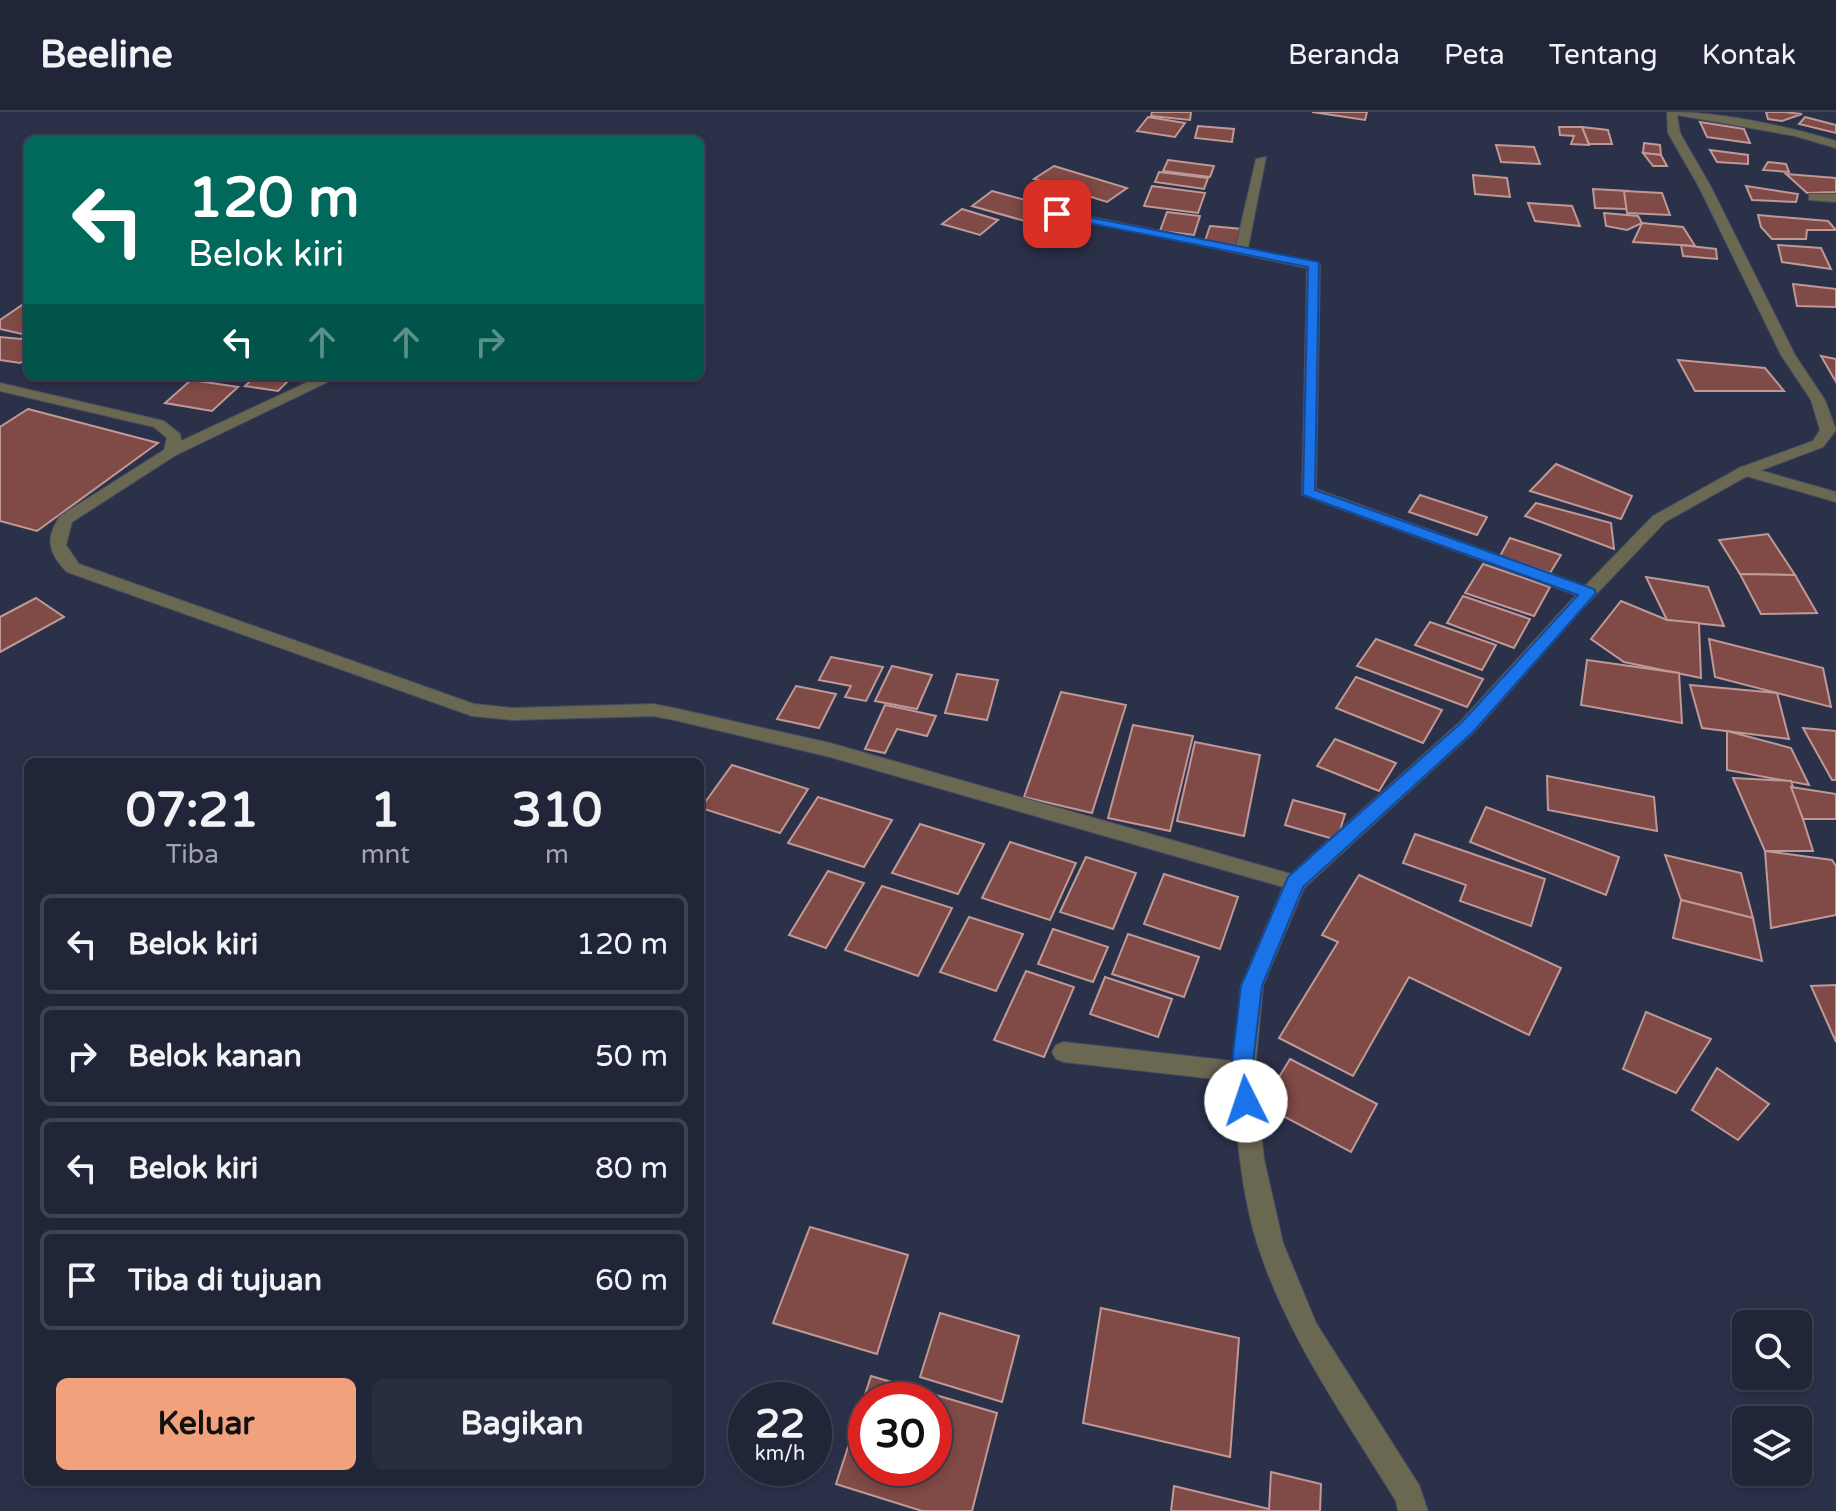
<!DOCTYPE html>
<html lang="id">
<head>
<meta charset="utf-8">
<style>
	body { margin:0; font-family:"Varela Round",sans-serif; background:#292d40; color:#f1f3f6; height:100vh; display:flex; flex-direction:column; font-size:30px; white-space:nowrap }
	* { box-sizing:border-box; margin:0 }
	p { font-size:26px; color:#a2a5ae }
	.icon { flex:none; width:44px; height:44px; fill:none; stroke:currentColor; stroke-width:2; stroke-linecap:round; stroke-linejoin:round }
	.map { position:relative; flex:1; overflow:hidden }
	.side { position:absolute; left:24px; top:646px; width:680px; height:728px; display:flex; flex-direction:column; background:#212538; border-radius:12px; box-shadow:0 4px 12px #0003,0 0 0 2px #3e4253 }
	.side>* { flex:none }
	.hud { position:absolute; left:24px; top:24px; width:680px; height:244px; border-radius:12px; box-shadow:0 4px 12px #0003,0 0 0 2px #3e4253; background:#00695c; color:#fff; overflow:hidden }
	.fabs { position:absolute; left:1732px; top:1198px; display:grid; gap:16px }
	.fabs a { display:grid; place-items:center; width:80px; height:80px; border-radius:12px; background:#212538; box-shadow:0 4px 12px #0003,0 0 0 2px #3e4253; font-size:40px }
	.speed { position:absolute; left:728px; top:1270px; display:flex; gap:16px; font-size:40px; font-weight:700; text-align:center }
	.speed>* { display:grid; place-content:center; width:104px; height:104px; border-radius:50%; background:#212538; box-shadow:0 4px 12px #0003,0 0 0 2px #3e4253; line-height:1 }
	.speed small { font-size:20px; font-weight:400 }
	.speed .limit { border:12px solid #d22; background:#fff; color:#111 }
	.pin { position:absolute; display:grid; place-items:center; width:68px; height:68px; color:#fff; margin:-34px; border-radius:16px; box-shadow:0 4px 12px #0006 }
	.me { position:absolute; width:88px; margin:-44px; rotate:356deg; stroke-linejoin:round; filter:drop-shadow(0 0 6px #0008) }
	.turn { display:flex; align-items:center; gap:28px; height:168px; padding:0 32px; font-size:36px }
	.turn .icon { width:104px; height:104px; stroke-width:2.5 }
	.turn b { display:block; font-size:56px; line-height:68px }
	.lanes { display:flex; align-items:center; height:76px; padding:0 32px; background:#0003; justify-content:center; gap:40px; direction:ltr }
	.lanes .off { opacity:.35 }
	.eta { display:flex; justify-content:space-evenly; align-items:center; height:136px; text-align:center }
	.eta b { font-size:48px; font-weight:700; line-height:56px }
	.primary-button { display:flex; gap:16px; margin-top:auto; padding:16px 32px }
	.primary-button a { flex:1; height:92px; border-radius:12px; background:#f1a17b; color:#111; font-size:32px; font-weight:700; line-height:92px; text-align:center }
	.primary-button a+a { background:#292d40; color:#f1f3f6 }
	ul { padding:0; list-style:none }
	li { display:flex; align-items:center; gap:24px; height:100px; margin:0 16px 12px; padding:0 16px; border:4px solid #3e4253; border-radius:12px }
	li div { flex:1 }
	li b { display:block; font-size:30px }
	li em { font-style:normal }
	header { display:flex; align-items:center; gap:48px; box-sizing:border-box; height:112px; padding:0 40px; background:#212538; border-bottom:2px solid #3e4253 }
	header strong { font-size:38px }
	nav { display:flex; gap:44px; margin-inline-start:auto; font-size:28px }
	.map>svg:first-child { display:block }
	.building { fill:#804a46; stroke:#be9996; stroke-width:2; fill-rule:evenodd }
	.lines { fill:none; stroke-linecap:round; stroke-linejoin:round }
	.lane-casing { stroke:#474c63; stroke-width:2 }
	.street-casing { stroke:#474c63; stroke-width:2 }
	.lane { fill:#6b6852; fill-rule:evenodd }
	.street { fill:#6b6852; fill-rule:evenodd }
	.route { fill:#1a73e8; stroke:#114b97; stroke-width:2 }
</style>
</head>
<body>
<header>
<strong>Beeline</strong>
<nav><a>Beranda</a><a>Peta</a><a>Tentang</a><a>Kontak</a></nav>
</header>
<div class="map">
<svg width="1836" height="1399" viewBox="0 0 1836 1399">
	<rect width="100%" height="100%" fill="#2c314a"/>
	<g class="building">
		<polygon points="1152,0 1191,0 1190,8 1151,4"/>
		<polygon points="1312,0 1367,0 1365,8"/>
		<polygon points="1766,0 1784,0 1802,2 1782,9 1768,7"/>
		<polygon points="1148,5 1185,11 1175,25 1137,19"/>
		<polygon points="1805,5 1836,13 1836,21 1799,12"/>
		<polygon points="1700,10 1744,17 1750,31 1707,25"/>
		<polygon points="1198,14 1234,17 1232,30 1195,26"/>
		<polygon points="1559,15 1582,15 1589,33 1571,32 1574,24 1560,23"/>
		<polygon points="1582,15 1608,18 1612,32 1589,32"/>
		<polygon points="1644,31 1660,33 1661,43 1643,41"/>
		<polygon points="1496,33 1534,35 1540,52 1501,50"/>
		<polygon points="1710,38 1748,43 1748,52 1717,50"/>
		<polygon points="1643,41 1661,43 1667,54 1653,54"/>
		<polygon points="1168,48 1214,54 1210,65 1163,59"/>
		<polygon points="1768,50 1786,52 1789,60 1763,58"/>
		<polygon points="1054,54 1127,76 1107,90 1034,67"/>
		<polygon points="1159,60 1208,66 1204,77 1155,70"/>
		<polygon points="1786,62 1836,66 1836,80 1807,81"/>
		<polygon points="1473,63 1507,66 1510,85 1475,82"/>
		<polygon points="1152,74 1205,81 1198,101 1144,94"/>
		<polygon points="1746,74 1798,82 1796,90 1752,88"/>
		<polygon points="1593,77 1629,79 1626,97 1595,96"/>
		<polygon points="992,79 1048,94 1028,110 972,94"/>
		<polygon points="1624,79 1662,81 1670,103 1627,101"/>
		<polygon points="1528,91 1572,94 1580,114 1535,109"/>
		<polygon points="962,97 998,108 980,123 942,112"/>
		<polygon points="1167,100 1200,104 1194,123 1160,119"/>
		<polygon points="1604,101 1638,104 1642,111 1627,118 1606,114"/>
		<polygon points="1758,103 1828,109 1836,118 1807,118 1806,127 1772,127 1761,115"/>
		<polygon points="1642,111 1683,115 1695,134 1633,130"/>
		<polygon points="1210,114 1242,117 1237,134 1205,129"/>
		<polygon points="1681,133 1716,137 1717,147 1683,144"/>
		<polygon points="1778,133 1821,136 1831,157 1782,150"/>
		<polygon points="1793,172 1836,177 1836,195 1797,194"/>
		<polygon points="28,189 28,218 22,222 0,217 0,208"/>
		<polygon points="28,221 28,246 20,251 0,248 0,225 21,227"/>
		<polygon points="1821,244 1836,247 1836,270"/>
		<polygon points="1678,248 1765,256 1784,279 1695,279"/>
		<polygon points="256,264 293,264 278,279 245,274"/>
		<polygon points="191,268 238,275 212,299 165,291"/>
		<polygon points="28,297 158,331 37,419 0,409 0,315"/>
		<polygon points="1556,352 1632,384 1621,407 1530,379"/>
		<polygon points="1420,383 1487,405 1477,423 1409,400"/>
		<polygon points="1536,391 1611,411 1614,437 1525,404"/>
		<polygon points="1768,422 1795,463 1740,462 1719,428"/>
		<polygon points="1510,426 1561,443 1550,461 1500,444"/>
		<polygon points="1483,452 1550,475 1534,504 1465,481"/>
		<polygon points="1740,462 1795,463 1817,501 1761,502"/>
		<polygon points="1646,465 1708,475 1724,514 1667,508"/>
		<polygon points="1463,484 1530,507 1514,536 1447,511"/>
		<polygon points="36,486 64,505 0,540 0,505"/>
		<polygon points="1621,489 1667,508 1699,511 1701,566 1624,550 1591,527"/>
		<polygon points="1430,510 1496,533 1482,558 1415,533"/>
		<polygon points="1376,527 1483,567 1467,595 1357,554"/>
		<polygon points="1709,527 1823,556 1831,595 1715,565"/>
		<polygon points="831,545 883,555 866,589 845,585 851,574 819,568"/>
		<polygon points="1587,548 1679,561 1682,611 1581,593"/>
		<polygon points="892,554 932,563 917,597 875,589"/>
		<polygon points="957,562 998,568 987,608 945,601"/>
		<polygon points="1356,565 1442,598 1423,631 1336,596"/>
		<polygon points="1690,573 1777,581 1789,627 1702,616"/>
		<polygon points="796,574 836,582 819,616 777,607"/>
		<polygon points="1061,580 1126,593 1092,701 1024,685"/>
		<polygon points="885,593 905,597 936,604 927,624 897,617 885,641 865,637"/>
		<polygon points="1133,613 1193,624 1170,719 1108,706"/>
		<polygon points="1803,616 1836,619 1836,668 1832,668"/>
		<polygon points="1727,619 1791,636 1809,673 1727,658"/>
		<polygon points="1335,627 1396,651 1379,679 1317,654"/>
		<polygon points="1195,630 1260,643 1244,724 1177,709"/>
		<polygon points="732,653 808,677 780,721 701,696"/>
		<polygon points="1547,664 1654,685 1657,719 1548,698"/>
		<polygon points="1733,666 1791,669 1813,739 1765,739"/>
		<polygon points="1791,675 1836,682 1836,707 1803,707"/>
		<polygon points="818,685 892,708 864,755 788,731"/>
		<polygon points="1293,688 1345,702 1337,728 1285,713"/>
		<polygon points="1486,695 1619,745 1606,783 1470,730"/>
		<polygon points="920,712 984,732 958,782 892,761"/>
		<polygon points="1415,722 1545,767 1531,814 1460,789 1466,773 1403,751"/>
		<polygon points="1010,730 1076,751 1050,808 982,786"/>
		<polygon points="1765,739 1832,748 1836,754 1836,803 1771,816"/>
		<polygon points="1665,743 1741,761 1753,806 1681,788"/>
		<polygon points="1086,745 1136,761 1113,817 1060,800"/>
		<polygon points="828,759 864,771 826,836 789,823"/>
		<polygon points="1164,762 1238,785 1220,837 1144,812"/>
		<polygon points="1359,763 1561,856 1529,923 1409,865 1353,964 1279,926 1338,830 1322,823"/>
		<polygon points="882,774 952,796 918,864 845,838"/>
		<polygon points="1681,788 1753,806 1762,849 1673,826"/>
		<polygon points="969,805 1023,822 996,879 940,860"/>
		<polygon points="1053,817 1108,835 1093,870 1038,852"/>
		<polygon points="1128,822 1199,845 1184,885 1112,862"/>
		<polygon points="1026,859 1074,875 1044,945 994,928"/>
		<polygon points="1105,865 1172,887 1158,925 1090,902"/>
		<polygon points="1836,873 1836,930 1811,874"/>
		<polygon points="1646,900 1711,927 1676,981 1623,957"/>
		<polygon points="1290,947 1377,992 1351,1040 1262,993"/>
		<polygon points="1717,956 1769,992 1738,1028 1692,998"/>
		<polygon points="810,1115 908,1143 877,1242 773,1211"/>
		<polygon points="1101,1196 1239,1226 1230,1345 1083,1311"/>
		<polygon points="940,1201 1019,1224 1002,1290 920,1265"/>
		<path d="M871,1264L997,1301L972,1399H922L836,1372ZM866,1288H934V1356H866Z"/>
		<polygon points="1271,1360 1321,1372 1320,1399 1171,1399 1174,1374 1269,1397"/>
	</g>
	<g class="lines">
		<defs>
			<polygon id="lane" points="1745,354 1836,380 1836,390 1739,362 1739,356"/>
			<g id="street">
				<path d="M1667,0C1723,0 1782,13 1836,29V36L1795,24L1677,3L1680,21L1711,75L1795,243L1825,288L1836,318L1823,335L1751,362L1665,410L1583,496L1475,619L1304,776L1263,874L1255,960L1264,1047L1283,1131L1316,1211L1419,1373L1428,1399H1398L1396,1389C1345,1306 1287,1225 1257,1131C1241,1079 1237,1023 1232,969L1064,950L1056,947L1052,940L1056,933L1064,930L1233,949L1241,874L1283,775L830,645L674,608L653,604L512,608L472,604L67,460C48,441 45,426 60,404L164,338L167,326L154,315L0,279V271L164,309L180,322L181,329L321,264H340L176,343L72,410L66,433L79,452L474,592L512,596L653,592L674,596L830,631L1291,762L1461,609L1576,483L1302,383L1307,156L1051,102L1057,98L1236,134L1256,47L1266,45L1248,136L1320,153L1316,377L1585,474L1653,404L1739,356L1813,329L1820,318L1811,288L1781,243L1699,75L1668,21Z"/>
				<polygon points="1809,82 1836,82 1836,90 1809,88"/>
			</g>
		</defs>
		<use href="#lane" class="lane-casing"/>
		<use href="#street" class="street-casing"/>
		<use href="#lane" class="lane"/>
		<use href="#street" class="street"/>
	</g>
	<polygon class="route" points="1057,99 1319,150 1315,378 1594,477 1596,481 1474,619 1303,775 1262,874 1253,950 1257,989 1253,996 1246,998 1238,996 1232,950 1241,874 1288,765 1462,610 1578,483 1303,383 1308,155 1053,104 1053,100"/>
</svg>
<div class="fabs">
<a><svg class="icon" aria-label="search" viewBox="0 0 24 24"><circle cx="10" cy="10" r="6"/><path d="M15 15l6 6"/></svg></a>
<a><svg class="icon" aria-label="layers" viewBox="0 0 24 24"><path d="M12 4l9 5-9 5-9-5zM3 14l9 5 9-5"/></svg></a>
</div>
<div class="speed"><div>22<small>km/h</small></div><div class="limit">30</div></div>
<div class="pin" style="left:1057px;top:102px;background:#d93025"><svg class="icon" aria-label="arrive" viewBox="0 0 24 24"><path d="M6 21V4h12l-3 4 3 4H6"/></svg></div>
<svg class="me" style="left:1246px;top:989px" viewBox="-20 -20 40 40"><circle r="19" fill="#fff"/><path d="M0-13L10 11 0 6-10 11z" fill="#1a73e8"/></svg>
<div class="hud">
<div class="turn"><svg class="icon" aria-label="left" viewBox="0 0 24 24"><path d="M17 20v-9H6M10 6l-5 5 5 5"/></svg><div><b>120 m</b>Belok kiri</div></div>
<div class="lanes"><svg class="icon" aria-label="left" viewBox="0 0 24 24"><path d="M17 20v-9H6M10 6l-5 5 5 5"/></svg><svg class="icon off" aria-label="ahead" viewBox="0 0 24 24"><path d="M12 20V5M6 11l6-6 6 6"/></svg><svg class="icon off" aria-label="ahead" viewBox="0 0 24 24"><path d="M12 20V5M6 11l6-6 6 6"/></svg><svg class="icon off" aria-label="right" viewBox="0 0 24 24"><path d="M7 20v-9h11M14 6l5 5-5 5"/></svg></div>
</div>
<section class="side">
<div class="eta">
<div><b>07:21</b><p>Tiba</p></div>
<div><b>1</b><p>mnt</p></div>
<div><b>310</b><p>m</p></div>
</div>
<ul>
<li><svg class="icon" aria-label="left" viewBox="0 0 24 24"><path d="M17 20v-9H6M10 6l-5 5 5 5"/></svg><div><b>Belok kiri</b></div><em>120 m</em></li>
<li><svg class="icon" aria-label="right" viewBox="0 0 24 24"><path d="M7 20v-9h11M14 6l5 5-5 5"/></svg><div><b>Belok kanan</b></div><em>50 m</em></li>
<li><svg class="icon" aria-label="left" viewBox="0 0 24 24"><path d="M17 20v-9H6M10 6l-5 5 5 5"/></svg><div><b>Belok kiri</b></div><em>80 m</em></li>
<li><svg class="icon" aria-label="arrive" viewBox="0 0 24 24"><path d="M6 21V4h12l-3 4 3 4H6"/></svg><div><b>Tiba di tujuan</b></div><em>60 m</em></li>
</ul>
<div class="primary-button"><a>Keluar</a><a>Bagikan</a></div>
</section>
</div>
</body>
</html>
